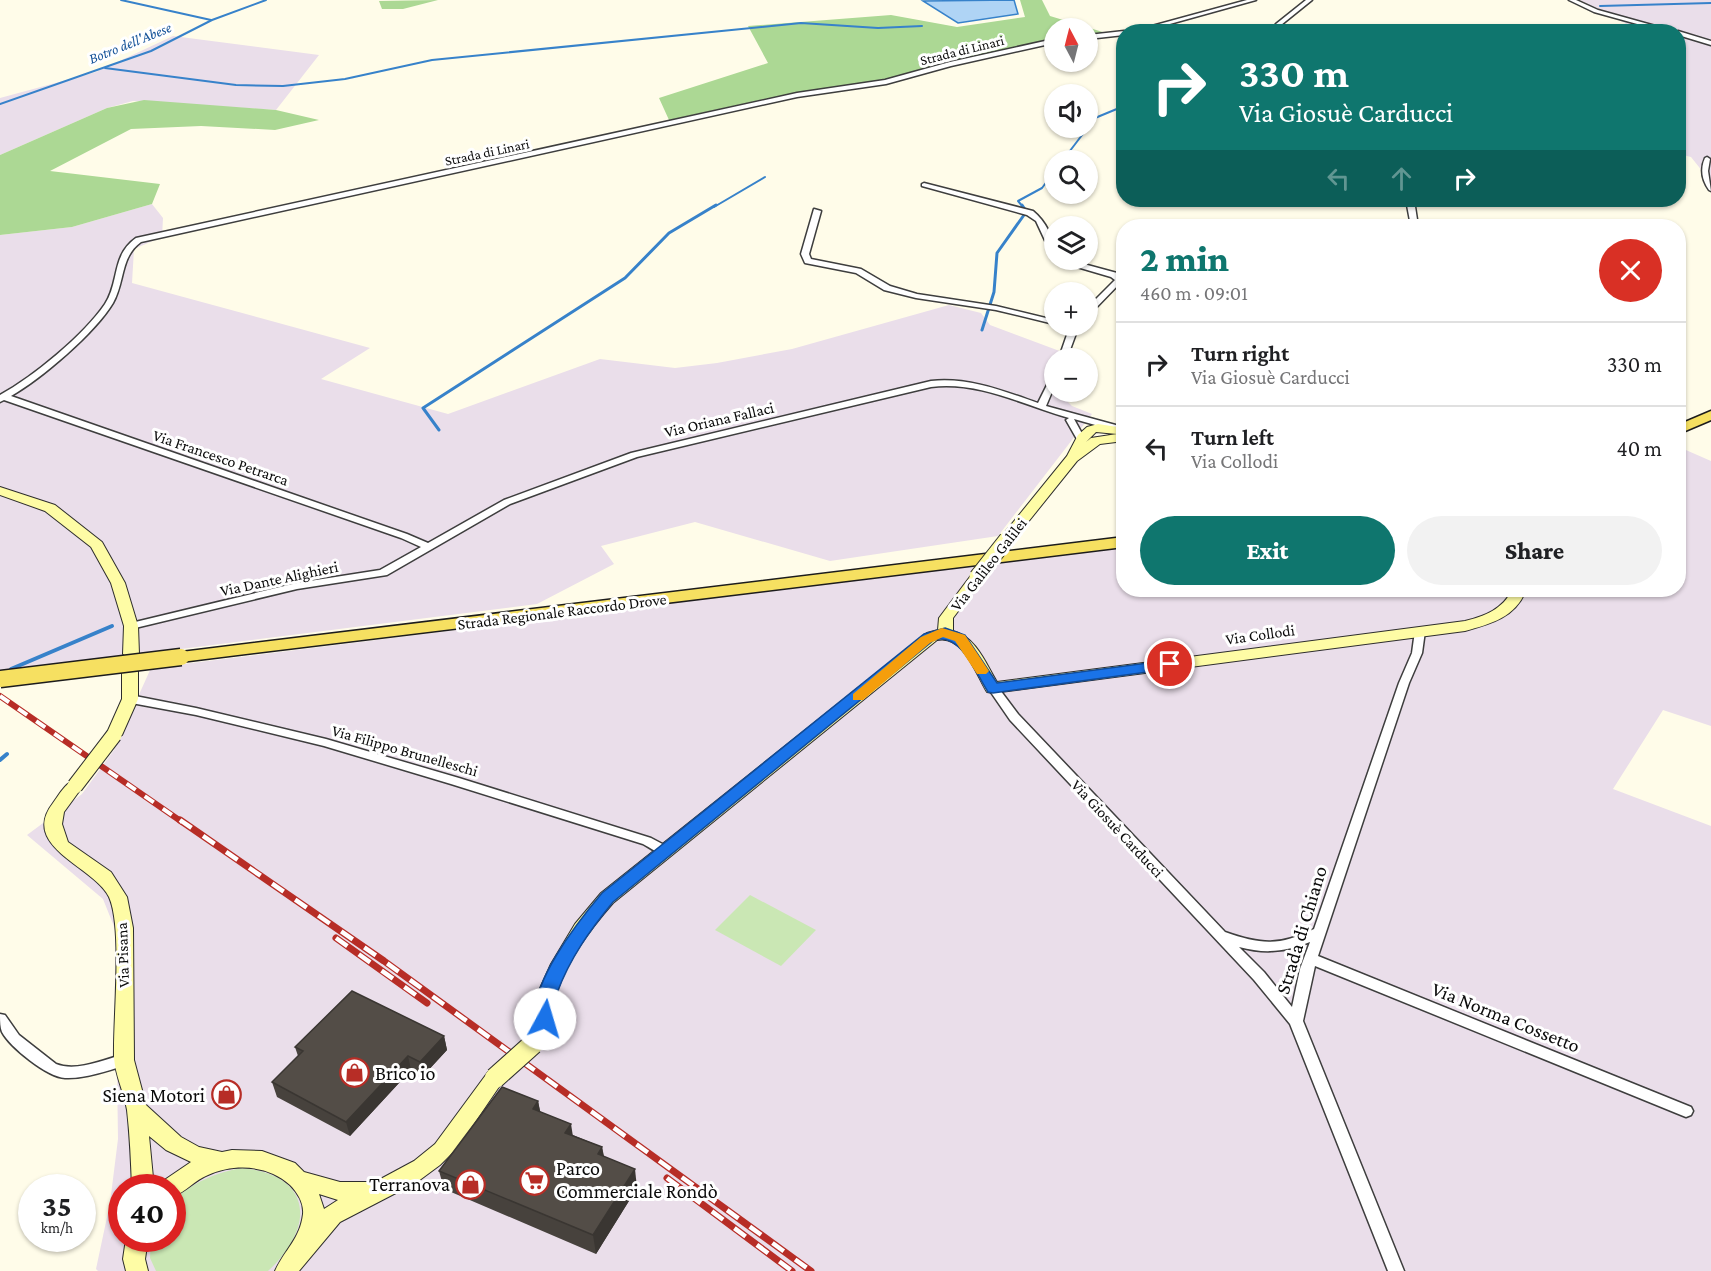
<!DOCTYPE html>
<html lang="en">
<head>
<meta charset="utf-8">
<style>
	body { margin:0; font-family:"Crimson Pro",serif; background:#f2f2f2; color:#202124; height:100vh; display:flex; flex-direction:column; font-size:22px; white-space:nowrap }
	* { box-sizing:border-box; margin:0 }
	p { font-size:20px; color:#757577 }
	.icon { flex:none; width:33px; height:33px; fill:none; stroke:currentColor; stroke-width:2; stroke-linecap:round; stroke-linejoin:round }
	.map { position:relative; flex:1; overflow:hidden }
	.details { position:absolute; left:1116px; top:219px; width:570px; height:378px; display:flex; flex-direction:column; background:#fff; border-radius:24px; box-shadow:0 2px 4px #0004 }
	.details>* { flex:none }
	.top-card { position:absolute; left:1116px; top:24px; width:570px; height:183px; border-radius:24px; box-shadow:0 2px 4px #0004; background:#0f766e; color:#fff; overflow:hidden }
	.needle { width:39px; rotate:353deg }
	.tools { position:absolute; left:1044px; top:18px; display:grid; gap:12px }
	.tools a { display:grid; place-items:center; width:54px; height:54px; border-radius:50%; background:#fff; box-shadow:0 2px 4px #0004; font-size:30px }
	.speed { position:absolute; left:18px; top:1174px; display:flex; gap:12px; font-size:30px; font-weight:700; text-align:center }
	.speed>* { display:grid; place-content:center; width:78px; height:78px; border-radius:50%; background:#fff; box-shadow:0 2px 4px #0004; line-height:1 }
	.speed small { font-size:15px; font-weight:400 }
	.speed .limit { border:9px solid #d22; background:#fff; color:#111 }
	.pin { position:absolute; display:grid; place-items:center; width:51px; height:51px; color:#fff; margin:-26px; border:3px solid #fff; border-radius:50%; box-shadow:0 2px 6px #0007 }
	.me { position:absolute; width:66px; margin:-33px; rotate:6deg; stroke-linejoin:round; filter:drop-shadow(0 0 4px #0008) }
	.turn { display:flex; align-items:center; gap:21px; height:126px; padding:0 24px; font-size:27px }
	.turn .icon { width:78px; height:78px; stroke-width:2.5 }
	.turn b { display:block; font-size:42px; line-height:51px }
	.lanes { display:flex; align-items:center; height:57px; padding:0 24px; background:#0003; justify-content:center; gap:30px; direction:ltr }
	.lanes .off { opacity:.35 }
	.round { display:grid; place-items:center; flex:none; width:63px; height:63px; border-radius:32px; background:#f2f2f2 }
	.summary { display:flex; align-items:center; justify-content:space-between; height:102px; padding:0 24px }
	h1 { font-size:36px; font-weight:800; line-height:45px; color:#0f766e }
	.action { display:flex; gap:12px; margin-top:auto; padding:12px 24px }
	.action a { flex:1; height:69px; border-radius:36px; background:#0f766e; color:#fff; font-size:24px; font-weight:800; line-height:69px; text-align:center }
	.action a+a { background:#f2f2f2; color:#202124 }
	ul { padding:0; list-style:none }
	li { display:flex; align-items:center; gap:18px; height:84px; padding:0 24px; border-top:2px solid #e0e0e0 }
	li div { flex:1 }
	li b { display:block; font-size:22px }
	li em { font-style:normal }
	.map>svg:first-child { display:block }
	.industrial { fill:#eadeea; fill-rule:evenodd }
	.green { fill:#cae7b4 }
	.forest { fill:#acd894 }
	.water { fill:#afd4f5; stroke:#3782ca; stroke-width:1.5 }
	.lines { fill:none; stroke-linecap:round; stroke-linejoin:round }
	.stream-far2 { stroke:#3782ca; stroke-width:2 }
	.stream-far1 { stroke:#3782ca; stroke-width:3 }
	.stream { stroke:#3782ca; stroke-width:4 }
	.street-casing { stroke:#3e3e3e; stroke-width:3 }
	.secondary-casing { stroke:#2d2d2d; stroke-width:2 }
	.primary-casing { stroke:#1c1c1c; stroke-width:3 }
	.street { fill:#fff; fill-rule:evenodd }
	.secondary { fill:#fefca5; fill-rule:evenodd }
	.primary { fill:#f6e061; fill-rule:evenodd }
	.rail-far1-casing { stroke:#b72d26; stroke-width:6 }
	.rail-casing { stroke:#b72d26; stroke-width:7 }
	.rail-far1 { stroke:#fff; stroke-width:4; stroke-dasharray:11; stroke-linecap:butt }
	.rail { stroke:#fff; stroke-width:4.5; stroke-dasharray:14; stroke-linecap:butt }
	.secondary-bridge-far1-casing { stroke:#2d2d2d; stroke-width:17; stroke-linecap:butt }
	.secondary-bridge-casing { stroke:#2d2d2d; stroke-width:22; stroke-linecap:butt }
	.primary-bridge-casing { stroke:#1c1c1c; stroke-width:19; stroke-linecap:butt }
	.secondary-bridge-far1 { stroke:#fefca5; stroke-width:15 }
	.secondary-bridge { stroke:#fefca5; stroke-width:20 }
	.primary-bridge { stroke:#f6e061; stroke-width:16 }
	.wall { fill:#47423d }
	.shaded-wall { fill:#3a3632 }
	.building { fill:#534d47; stroke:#3a3632; stroke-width:1.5 }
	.route { fill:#1a73e8; stroke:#114b97; stroke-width:1.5 }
	.slow { fill:#f59e0b }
	.labels { text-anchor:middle; stroke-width:6; stroke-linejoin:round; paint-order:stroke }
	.far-street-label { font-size:14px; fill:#0b0b0b; stroke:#fff }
	.far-water-label { font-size:15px; font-style:italic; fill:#175499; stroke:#fff }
	.street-label { font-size:16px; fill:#0b0b0b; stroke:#fff }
	.near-street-label { font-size:20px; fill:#0b0b0b; stroke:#fff }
	.near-poi-label { font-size:20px; fill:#0b0b0b; stroke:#fff; text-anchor:start }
</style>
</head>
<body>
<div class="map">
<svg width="1711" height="1271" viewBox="0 0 1711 1271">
	<rect width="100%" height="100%" fill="#fffce9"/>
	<g class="industrial">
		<polygon points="1580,0 1711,0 1711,182 1691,157 1679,154 1679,96 1683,94 1679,93 1678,32 1640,31"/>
		<polygon points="173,36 319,55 276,110 133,101 107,108 0,155 0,98 96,72"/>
		<polygon points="152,204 163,218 162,237 134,249 132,283 370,348 321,379 448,414 600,359 675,368 717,363 792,349 949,305 981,313 990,325 1073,356 1072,358 1054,358 1054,392 1064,392 1063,397 1072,406 1092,414 998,536 830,561 695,522 601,546 614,564 537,604 0,672 0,235 72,227"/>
		<path d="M1679,447L1711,461V726L1663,710L1613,789L1711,826V1271H98L96,1269L110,1203L118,1139L115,929L103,899L27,835L82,794L114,750L151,668L1123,547L1124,590H1678ZM122,1188H172V1239H122Z"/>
	</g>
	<g class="green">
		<polygon points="750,895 816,930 781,966 715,930"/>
		<path d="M242,1168C314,1175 315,1228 268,1271H156L150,1258L151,1239H172L173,1200C195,1182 214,1173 242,1168Z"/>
	</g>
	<g class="forest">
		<polygon points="438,0 403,9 382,9 379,1"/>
		<polygon points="1020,0 1042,0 1050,16 1106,33 1088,35 1088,28 1054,28 1054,40 878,81 765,99 669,120 659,98 768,63 748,26 891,15 957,27 1025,17"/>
		<polygon points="144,100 276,110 319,120 275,130 201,126 131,129 50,171 160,184 152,204 72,227 0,235 0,155 107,108"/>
	</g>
	<polygon class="water" points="1014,0 1018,14 958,23 923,1"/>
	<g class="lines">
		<g class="stream-far2">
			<polyline points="121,0 211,20"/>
			<polyline points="1600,6 1711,3"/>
			<polyline points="105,68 236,85 283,86 345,79 432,60 801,23 878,28 922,26"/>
			<polyline points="0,104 151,51 212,20 266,0"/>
			<polyline points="1063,160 1095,118 1124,106"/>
			<polyline points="714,207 765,177"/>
			<polyline points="1023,207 1018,201 1042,188 1054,172"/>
		</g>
		<g class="stream-far1">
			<polyline points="1022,205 1026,211"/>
			<polyline points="982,330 994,292 997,253 1024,215"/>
			<polyline points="439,430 423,408 625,278 669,233 716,205"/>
		</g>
		<g class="stream">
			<polyline points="11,669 112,626"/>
			<polyline points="0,760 7,754"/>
		</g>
		<defs>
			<g id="street">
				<polygon points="1247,0 1256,0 1141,32 1130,32"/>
				<polygon points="1306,0 1312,0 1281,25 1288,32 1281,32 1275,25 1276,24"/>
				<polygon points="1569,0 1576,0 1598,10 1677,32 1666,32 1594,12"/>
				<polygon points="1124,31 1124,35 1088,39 1088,35"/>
				<polygon points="1678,31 1711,41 1711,45 1678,35"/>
				<path d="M1054,39V43L951,66L886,84L797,97L141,242C120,257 125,282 113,303C95,333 41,379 11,396L407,534L428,543L504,500L631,453L931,381C969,377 1003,391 1038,403L1050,379L1054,377V387L1046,406L1123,427V431L1120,432L1074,419L1085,439L1081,442L1078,441L1066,420L1069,418C1023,405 979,381 931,387L637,457L510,504L387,575L297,589L131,629L126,626L127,624L297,583L380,570L421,547L401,538L4,400L0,402V395C33,377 84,335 105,304C120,281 111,256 136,238L797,93L885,80L950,62Z"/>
				<path d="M1707,157L1710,159L1708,171L1711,191L1709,190C1702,180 1700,169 1705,158Z"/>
				<path d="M924,183L1033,211C1045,221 1054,237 1054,253L1050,251L1036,221L1027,215L922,186V184Z"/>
				<polygon points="1406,200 1414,200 1418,226 1411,226"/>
				<polygon points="814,209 821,211 809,254 811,259 861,269 890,286 917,294 996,306 1054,320 1054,324 996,310 916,298 884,290 856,273 805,263 801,254"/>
				<polygon points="1060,260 1069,260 1117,273 1123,280 1091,313 1088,313 1088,307 1115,280 1111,277 1060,262"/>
				<polygon points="1061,326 1074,326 1078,328 1067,358 1059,358 1069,329"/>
				<path d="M1420,628L1425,631L1422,653L1409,683L1318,956L1691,1107L1693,1111L1691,1115L1686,1117L1681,1115L1315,966L1303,1021L1404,1271H1388L1290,1024L1254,980L1010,720L988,688L989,686H997L1018,714L1225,932C1262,945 1279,946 1314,929L1399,683L1412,653L1415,631ZM1310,942L1300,969L1292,1007L1264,972L1239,947C1265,954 1285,952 1310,942Z"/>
				<path d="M130,695L196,708L326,739L459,778L651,838L670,848L672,851L670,854C661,857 651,848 643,844L451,784L324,746L196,715L126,702L124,699L126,696Z"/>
				<path d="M0,1014L5,1015L19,1035L56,1064C76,1072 104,1060 124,1054L129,1056L131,1060L129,1064L124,1066C105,1071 85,1079 65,1078C47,1077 10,1047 2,1032C0,1027 0,1020 0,1014Z"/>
			</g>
			<g id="secondary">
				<path d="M1098,424L1124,428V441L1100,444L1077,461L1012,542H1002L1000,539L1002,536L1067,456L1078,435L1087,427ZM1096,432L1117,434L1091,438L1086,442Z"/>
				<polygon points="0,487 55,505 102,542 125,583 138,626 139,654 136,657 131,659 123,654 124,626 111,583 91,547 45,511 0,495"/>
				<path d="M977,573L984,577L953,618V631C976,637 986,664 997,682L1465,621C1485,616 1503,609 1512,590H1526C1516,617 1491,624 1465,631L993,693L987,692C976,674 963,634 937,640L613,903C591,928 569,957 558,989C552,1007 557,1026 546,1043C540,1051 535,1052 526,1050L523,1044L532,1031L537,995L551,964L575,924L601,893L927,633L938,630L939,618L972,574Z"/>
				<polygon points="130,665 138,670 138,699 122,735 114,740 106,735 122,699 122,670"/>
				<path d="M75,780L81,782L83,786L64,812L62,824L68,842L111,872L127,897L133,928L134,1060L146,1105L181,1137L199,1147L222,1152L232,1150L262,1151L295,1163L304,1172L340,1182H375L414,1161L435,1144L488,1072L495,1070L502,1072L505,1078L458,1147L440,1165L417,1182L340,1222L299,1271H275C285,1249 300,1239 303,1214C304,1203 297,1192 290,1185C268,1165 235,1163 208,1175C195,1180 186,1192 172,1197V1188H160L163,1181L191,1162L166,1150L149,1136L154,1188H132C131,1162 130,1136 127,1110C124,1092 115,1075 114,1057C113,1018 123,928 109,897C94,866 19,847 53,803C59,795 65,783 75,780ZM319,1194L338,1200L324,1209Z"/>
				<polygon points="126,1239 148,1239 145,1259 148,1271 126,1271 123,1259"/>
			</g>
			<g id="primary">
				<polygon points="1711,411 1711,420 1678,434 1678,425"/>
				<polygon points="1124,537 1124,547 181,662 173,657 181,652"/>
			</g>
		</defs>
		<use href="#street" class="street-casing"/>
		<use href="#secondary" class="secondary-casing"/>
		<use href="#primary" class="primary-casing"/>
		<use href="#street" class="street"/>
		<use href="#secondary" class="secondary"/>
		<use href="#primary" class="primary"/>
		<defs>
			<polyline id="rail-far1" points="0,696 182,822"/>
			<g id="rail">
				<polyline points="180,820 384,961 811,1271"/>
				<polyline points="336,938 427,1003"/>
				<polyline points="667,1178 792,1271"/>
			</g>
		</defs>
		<use href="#rail-far1" class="rail-far1-casing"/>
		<use href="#rail" class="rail-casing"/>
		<use href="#rail-far1" class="rail-far1"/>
		<use href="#rail" class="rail"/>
		<defs>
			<g id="secondary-bridge-far1">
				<polyline points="977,577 1007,539"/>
				<polyline points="75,786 114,735"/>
			</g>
			<polyline id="secondary-bridge" points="495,1078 533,1044"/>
			<polyline id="primary-bridge" points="0,679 181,657"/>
		</defs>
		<use href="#secondary-bridge-far1" class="secondary-bridge-far1-casing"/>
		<use href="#secondary-bridge" class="secondary-bridge-casing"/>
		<use href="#primary-bridge" class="primary-bridge-casing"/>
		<use href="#secondary-bridge-far1" class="secondary-bridge-far1"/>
		<use href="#secondary-bridge" class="secondary-bridge"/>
		<use href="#primary-bridge" class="primary-bridge"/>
	</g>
	<g class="wall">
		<polygon points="444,1036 447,1050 423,1076 411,1070 350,1136 277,1097 272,1082 298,1056 295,1047"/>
		<polygon points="538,1101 540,1112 573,1135 602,1147 604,1156 637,1188 596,1254 444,1189 439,1171"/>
	</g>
	<g class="shaded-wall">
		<polygon points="444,1036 447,1050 423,1076 420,1062"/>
		<polygon points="408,1056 411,1070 350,1136 346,1122"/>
		<polygon points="538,1101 542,1120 533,1109"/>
		<polygon points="571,1124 574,1143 565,1133"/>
		<polygon points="602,1147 605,1166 598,1154"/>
		<polygon points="635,1169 637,1188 596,1254 593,1235"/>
	</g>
	<g class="building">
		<polygon points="352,991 444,1036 420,1062 408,1056 346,1122 272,1082 303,1051 295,1047"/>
		<polygon points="502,1087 538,1101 533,1109 571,1124 565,1133 602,1147 598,1154 635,1169 593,1235 439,1171"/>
	</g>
	<path class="route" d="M945,628L965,635L997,683L1170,660L1177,664L1170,669L993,693L988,692C975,672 961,632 934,640L613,902C590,930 570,958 557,993C553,1003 557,1014 551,1024H539C522,991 581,918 602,893L924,634Z"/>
	<polygon class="slow" points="942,628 965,635 989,671 986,674 977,674 955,641 943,637 930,643 863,700 853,700 853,694 921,637"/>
	<defs>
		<symbol id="shop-ring" viewBox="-11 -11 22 22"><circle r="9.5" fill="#fff" stroke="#b72d26" stroke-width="1.5"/><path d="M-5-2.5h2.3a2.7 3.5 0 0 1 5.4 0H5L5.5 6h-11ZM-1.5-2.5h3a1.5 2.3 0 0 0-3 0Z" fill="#b72d26"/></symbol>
		<symbol id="supermarket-ring" viewBox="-11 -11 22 22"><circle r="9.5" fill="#fff" stroke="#b72d26" stroke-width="1.5"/><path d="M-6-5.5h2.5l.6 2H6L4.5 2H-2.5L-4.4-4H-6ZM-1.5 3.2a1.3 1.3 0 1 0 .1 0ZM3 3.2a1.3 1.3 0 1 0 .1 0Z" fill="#b72d26"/></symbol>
	</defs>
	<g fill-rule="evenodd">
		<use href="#shop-ring" x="338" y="1056" width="33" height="33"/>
		<use href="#shop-ring" x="210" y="1078" width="33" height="33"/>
		<use href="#supermarket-ring" x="518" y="1164" width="33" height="33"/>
		<use href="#shop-ring" x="454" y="1168" width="33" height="33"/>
	</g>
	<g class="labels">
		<g class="far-street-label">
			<text transform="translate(962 50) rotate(-14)" y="5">Strada di Linari</text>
			<text transform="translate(487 152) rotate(-12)" y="5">Strada di Linari</text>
		</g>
		<g class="far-water-label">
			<text transform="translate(130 43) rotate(-22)" y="5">Botro dell'Abese</text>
		</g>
		<g class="street-label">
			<text transform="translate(719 419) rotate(-13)" y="6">Via Oriana Fallaci</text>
			<text transform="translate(221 457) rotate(19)" y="6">Via Francesco Petrarca</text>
			<text transform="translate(988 564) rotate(-52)" y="6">Via Galileo Galilei</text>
			<text transform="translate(279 578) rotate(-12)" y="6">Via Dante Alighieri</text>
			<text transform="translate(562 611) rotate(-7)" y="6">Strada Regionale Raccordo Drove</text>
			<text transform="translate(1260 634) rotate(-8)" y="6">Via Collodi</text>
			<text transform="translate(405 750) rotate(16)" y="6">Via Filippo Brunelleschi</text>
			<text transform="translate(1118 828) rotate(47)" y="6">Via Giosuè Carducci</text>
			<text transform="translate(122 955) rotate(-92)" y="6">Via Pisana</text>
		</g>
		<g class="near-street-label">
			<text transform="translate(1301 930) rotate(-73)" y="7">Strada di Chiano</text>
			<text transform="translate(1506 1017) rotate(22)" y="7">Via Norma Cossetto</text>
		</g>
		<g class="near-poi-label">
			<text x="375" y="1080">Brico io</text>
			<text x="205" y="1102" text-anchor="end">Siena Motori</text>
			<text x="556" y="1175">Parco<tspan x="556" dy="23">Commerciale Rondò</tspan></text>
			<text x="450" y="1191" text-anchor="end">Terranova</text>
		</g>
	</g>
</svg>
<div class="tools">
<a><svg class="needle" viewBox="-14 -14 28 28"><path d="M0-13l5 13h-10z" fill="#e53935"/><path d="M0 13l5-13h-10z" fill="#757577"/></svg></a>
<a><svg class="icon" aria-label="sound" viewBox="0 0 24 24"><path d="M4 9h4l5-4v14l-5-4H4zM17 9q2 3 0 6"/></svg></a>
<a><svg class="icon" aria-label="search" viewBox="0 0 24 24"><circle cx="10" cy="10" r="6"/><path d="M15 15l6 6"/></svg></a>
<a><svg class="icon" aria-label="layers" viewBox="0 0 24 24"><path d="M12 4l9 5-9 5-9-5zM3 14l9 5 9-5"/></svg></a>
<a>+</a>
<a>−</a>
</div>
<div class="speed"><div>35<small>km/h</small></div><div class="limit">40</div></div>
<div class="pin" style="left:1170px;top:664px;background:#d93025"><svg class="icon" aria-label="arrive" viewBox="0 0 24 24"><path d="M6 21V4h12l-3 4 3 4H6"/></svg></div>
<svg class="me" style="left:545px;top:1019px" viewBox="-20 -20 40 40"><circle r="19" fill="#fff"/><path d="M0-13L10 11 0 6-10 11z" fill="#1a73e8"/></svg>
<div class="top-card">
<div class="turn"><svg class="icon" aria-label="right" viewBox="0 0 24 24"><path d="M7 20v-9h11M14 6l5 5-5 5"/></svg><div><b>330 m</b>Via Giosuè Carducci</div></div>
<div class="lanes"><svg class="icon off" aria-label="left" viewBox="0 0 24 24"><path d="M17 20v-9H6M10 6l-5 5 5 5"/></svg><svg class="icon off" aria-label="ahead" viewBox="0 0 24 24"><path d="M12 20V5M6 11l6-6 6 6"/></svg><svg class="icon" aria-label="right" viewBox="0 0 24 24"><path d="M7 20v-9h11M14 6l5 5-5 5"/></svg></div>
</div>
<section class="details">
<div class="summary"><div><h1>2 min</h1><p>460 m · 09:01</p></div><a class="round" style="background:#d93025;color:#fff"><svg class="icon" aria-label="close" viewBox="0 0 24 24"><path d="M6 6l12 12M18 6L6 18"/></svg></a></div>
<ul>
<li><svg class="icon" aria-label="right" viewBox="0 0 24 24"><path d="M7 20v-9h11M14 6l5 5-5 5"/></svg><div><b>Turn right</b><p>Via Giosuè Carducci</p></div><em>330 m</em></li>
<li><svg class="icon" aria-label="left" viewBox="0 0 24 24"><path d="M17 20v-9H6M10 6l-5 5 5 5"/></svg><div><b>Turn left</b><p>Via Collodi</p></div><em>40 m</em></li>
</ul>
<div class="action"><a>Exit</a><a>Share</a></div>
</section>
</div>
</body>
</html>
